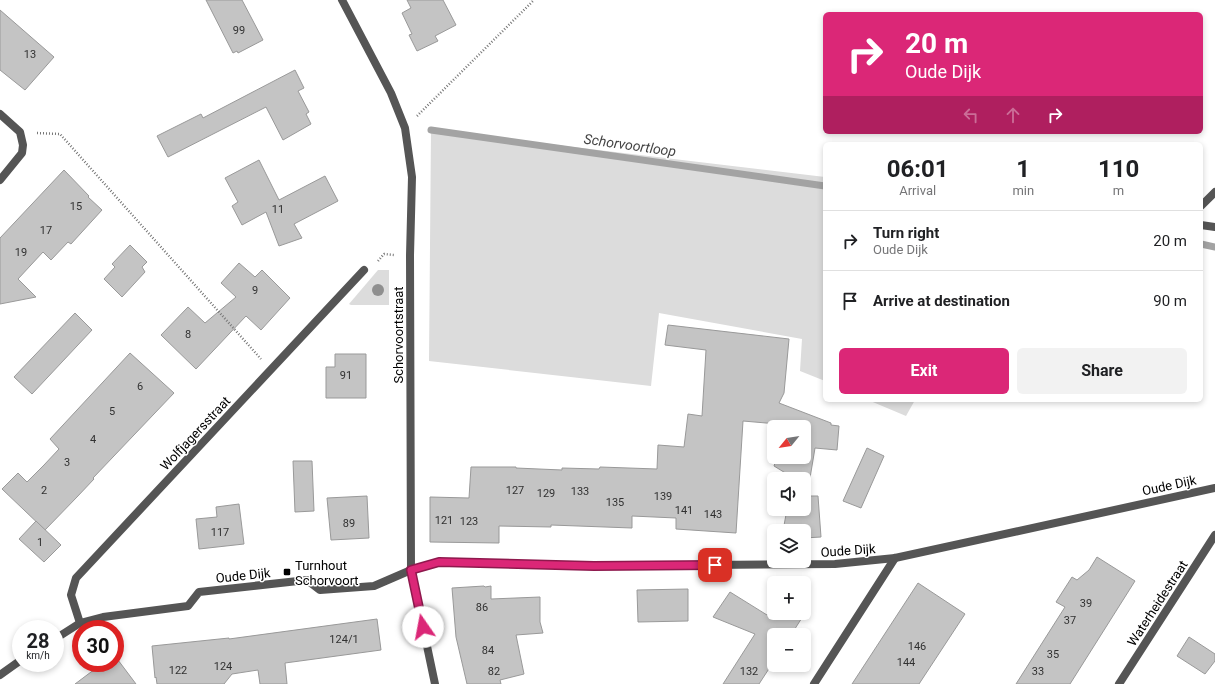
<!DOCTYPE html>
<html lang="en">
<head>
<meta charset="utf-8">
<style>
	body { margin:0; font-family:Roboto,sans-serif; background:#f2f2f2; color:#202124; height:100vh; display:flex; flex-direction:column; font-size:15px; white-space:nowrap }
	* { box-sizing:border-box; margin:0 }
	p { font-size:13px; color:#757577 }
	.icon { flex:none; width:22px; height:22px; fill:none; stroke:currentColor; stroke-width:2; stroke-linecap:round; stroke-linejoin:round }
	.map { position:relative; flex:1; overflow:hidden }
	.side { position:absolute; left:823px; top:142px; width:380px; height:260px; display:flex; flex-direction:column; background:#fff; border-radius:6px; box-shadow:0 2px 6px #0003 }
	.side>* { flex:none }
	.banner { position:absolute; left:823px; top:12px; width:380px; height:122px; border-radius:6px; box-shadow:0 2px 6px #0003; background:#db2777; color:#fff; overflow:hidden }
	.needle { width:26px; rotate:240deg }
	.controls { position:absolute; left:767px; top:420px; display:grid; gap:8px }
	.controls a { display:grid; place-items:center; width:44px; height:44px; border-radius:6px; background:#fff; box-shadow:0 2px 6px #0003; font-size:20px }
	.speed { position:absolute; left:12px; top:620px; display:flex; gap:8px; font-size:20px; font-weight:700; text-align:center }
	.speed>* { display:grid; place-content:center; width:52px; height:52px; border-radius:50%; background:#fff; box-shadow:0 2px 6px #0003; line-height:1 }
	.speed small { font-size:10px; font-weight:400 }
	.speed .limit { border:6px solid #d22; background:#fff; color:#111 }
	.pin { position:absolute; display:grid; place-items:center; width:34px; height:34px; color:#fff; margin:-17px; border-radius:8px; box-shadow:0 2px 6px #0006 }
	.me { position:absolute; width:44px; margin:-22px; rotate:348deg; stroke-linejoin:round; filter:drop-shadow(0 0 3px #0008) }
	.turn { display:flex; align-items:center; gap:14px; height:84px; padding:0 16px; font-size:18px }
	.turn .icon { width:52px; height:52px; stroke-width:2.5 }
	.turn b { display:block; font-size:28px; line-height:34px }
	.lanes { display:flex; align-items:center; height:38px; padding:0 16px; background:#0003; justify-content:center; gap:20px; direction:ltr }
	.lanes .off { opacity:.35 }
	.eta { display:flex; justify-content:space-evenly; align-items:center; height:68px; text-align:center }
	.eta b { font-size:24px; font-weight:700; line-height:28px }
	.cta { display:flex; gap:8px; margin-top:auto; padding:8px 16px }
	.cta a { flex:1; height:46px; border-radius:6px; background:#db2777; color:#fff; font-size:16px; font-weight:700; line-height:46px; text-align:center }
	.cta a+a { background:#f2f2f2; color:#202124 }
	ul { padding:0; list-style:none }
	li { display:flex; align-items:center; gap:12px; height:60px; padding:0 16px; border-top:1px solid #e0e0e0 }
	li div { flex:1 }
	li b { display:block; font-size:15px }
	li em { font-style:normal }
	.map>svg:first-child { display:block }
	.green { fill:#dcdcdc }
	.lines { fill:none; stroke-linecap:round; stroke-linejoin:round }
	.stream { stroke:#a3a3a3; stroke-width:7 }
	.building { fill:#c4c4c4; stroke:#999 }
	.path { stroke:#777; stroke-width:2.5; stroke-dasharray:1 2; stroke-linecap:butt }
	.street { stroke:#555; stroke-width:8 }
	.tree { fill:#8f8f8f }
	.route-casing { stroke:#8e194d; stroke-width:10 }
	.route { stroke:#db2777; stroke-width:7 }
	.poi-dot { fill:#000; stroke:#fff; stroke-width:1.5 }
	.labels { text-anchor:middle; stroke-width:3; stroke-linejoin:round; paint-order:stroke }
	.number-label { font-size:11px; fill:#313131 }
	.street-label { font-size:13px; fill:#000; stroke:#fff }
	.poi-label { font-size:13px; fill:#000; stroke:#fff; text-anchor:start }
	.water-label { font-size:14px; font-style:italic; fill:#444; stroke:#fff }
</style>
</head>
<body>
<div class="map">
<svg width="1215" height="684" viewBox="0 0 1215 684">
	<rect width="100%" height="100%" fill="#fff"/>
	<g class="green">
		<polygon points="431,130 825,177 825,381 800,371 802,339 659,313 651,386 429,361"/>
		<polygon points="378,270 389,270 389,305 351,305 349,304"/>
		<polygon points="868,400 915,400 906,416"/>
	</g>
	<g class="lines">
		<g class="stream">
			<polyline points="431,130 825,186"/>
			<polyline points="1201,244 1215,247"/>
		</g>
	</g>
	<g class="building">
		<polygon points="206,0 242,0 263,40 238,53 237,51 233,53"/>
		<polygon points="407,0 443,0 456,25 435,36 438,41 417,51 409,35 412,34 402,13 411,8"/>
		<polygon points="0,10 54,57 25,90 0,70"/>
		<polygon points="295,70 304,88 298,91 309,112 306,114 311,124 283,140 266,107 168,157 157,136 201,114 203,118"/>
		<polygon points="259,160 279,200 325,176 338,201 294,224 302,238 279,246 266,212 242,225 232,206 238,202 225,178"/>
		<polygon points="64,170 89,196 88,197 102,210 71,244 68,242 51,260 43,252 18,279 36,297 0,304 0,238"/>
		<polygon points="130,245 147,262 142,267 145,272 122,297 104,279 115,267 112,264"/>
		<polygon points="239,263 255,277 262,270 290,298 261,330 246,316 196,369 161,335 188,307 205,323 236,297 221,283"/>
		<polygon points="75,313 92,330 32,394 14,377"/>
		<polygon points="668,325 789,339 784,393 779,403 831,423 831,425 839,426 837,450 815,448 807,496 818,496 821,537 804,538 804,531 783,531 787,509 804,509 804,479 792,479 792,477 774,466 777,457 804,457 804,427 788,427 789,425 743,421 736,533 676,529 676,518 632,516 632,528 551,525 551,527 499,526 499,543 430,542 430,497 469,498 471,467 516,467 516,468 562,470 562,468 599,469 600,467 657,469 658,445 684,447 688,414 702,416 706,350 665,345"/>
		<polygon points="130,353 174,393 93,478 94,479 77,497 45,530 2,489 18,473 27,482 44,465 59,449 50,439"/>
		<polygon points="335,354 366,354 366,398 326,398 326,367 335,367"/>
		<polygon points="867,448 884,456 861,508 843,501"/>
		<polygon points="293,461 312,461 314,511 295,512"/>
		<polygon points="367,496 369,538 331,540 327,498"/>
		<polygon points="239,504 244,544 199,549 196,519 217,517 216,507"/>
		<polygon points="36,521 61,545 44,562 19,539"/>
		<polygon points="1097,557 1135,581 1070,684 1016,684 1065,607 1056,602 1072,577 1077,580 1089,570"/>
		<polygon points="918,583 965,614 919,684 852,684"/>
		<polygon points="484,586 485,587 491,586 491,599 540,597 540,622 543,633 516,635 524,674 500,680 501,684 467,684 456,637 452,588"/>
		<polygon points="688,589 688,621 638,622 637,590"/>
		<polygon points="730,592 767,615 768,613 805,613 791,635 774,635 774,661 759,684 723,684 755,634 713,617"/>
		<polygon points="377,619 381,650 285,663 287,684 260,684 258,670 232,674 224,684 157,684 156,677 155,678 152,646 229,638 229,639"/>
		<polygon points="1189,637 1215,654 1215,661 1205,674 1177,656"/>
		<polygon points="115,656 136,684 75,684 103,663 115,663"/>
	</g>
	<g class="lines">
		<g class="path">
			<polyline points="417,116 534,0"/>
			<polyline points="37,133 60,134 261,359"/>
			<polyline points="378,261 384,254 394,255"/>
		</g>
		<g class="street">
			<polyline points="342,0 391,93 405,128 412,177 410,255 411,570 435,684"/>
			<polyline points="0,114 20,132 23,145 22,153 0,180"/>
			<polyline points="1201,206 1215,192"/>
			<polyline points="1201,225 1215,227"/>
			<polyline points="80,623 71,595 76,578 364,270"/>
			<polyline points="55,639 80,623 103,617 188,606 199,592 307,580 320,590 374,586 411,570 439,562 594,566 835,564 895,558 1215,488"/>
			<polyline points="0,675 21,660"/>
			<polyline points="814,684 895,558"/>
			<polyline points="1119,684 1215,535"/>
		</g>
	</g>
	<circle class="tree" cx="378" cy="290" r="6"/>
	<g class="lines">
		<defs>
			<polyline id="route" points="423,627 411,570 439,562 594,566 715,565"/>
		</defs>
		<use href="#route" class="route-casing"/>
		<use href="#route" class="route"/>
	</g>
	<rect class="poi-dot" x="283" y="568" width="8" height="8" rx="2"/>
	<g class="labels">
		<g class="number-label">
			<text x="239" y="34">99</text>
			<text x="30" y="58">13</text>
			<text x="76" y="210">15</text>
			<text x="278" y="213">11</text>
			<text x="46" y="234">17</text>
			<text x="21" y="256">19</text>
			<text x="255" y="294">9</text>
			<text x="188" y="338">8</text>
			<text x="346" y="379">91</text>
			<text x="140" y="390">6</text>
			<text x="112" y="415">5</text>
			<text x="93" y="443">4</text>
			<text x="67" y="466">3</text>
			<text x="44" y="494">2</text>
			<text x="515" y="494">127</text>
			<text x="580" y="495">133</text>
			<text x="546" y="497">129</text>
			<text x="663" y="500">139</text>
			<text x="615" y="506">135</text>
			<text x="684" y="514">141</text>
			<text x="713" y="518">143</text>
			<text x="444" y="524">121</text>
			<text x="469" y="525">123</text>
			<text x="349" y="527">89</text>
			<text x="220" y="536">117</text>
			<text x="40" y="546">1</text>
			<text x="1086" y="607">39</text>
			<text x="482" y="611">86</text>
			<text x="1070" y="624">37</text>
			<text x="344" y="643">124/1</text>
			<text x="917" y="650">146</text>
			<text x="488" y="654">84</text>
			<text x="1053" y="658">35</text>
			<text x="906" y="666">144</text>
			<text x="223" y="670">124</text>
			<text x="178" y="674">122</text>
			<text x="494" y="675">82</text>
			<text x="749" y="675">132</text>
			<text x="1038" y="675">33</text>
		</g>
		<g class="street-label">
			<text transform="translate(398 335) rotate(-90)" y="5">Schorvoortstraat</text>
			<text transform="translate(195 433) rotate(-47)" y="5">Wolfjagersstraat</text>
			<text transform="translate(1169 485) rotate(-12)" y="5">Oude Dijk</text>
			<text transform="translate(848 550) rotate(-4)" y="5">Oude Dijk</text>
			<text transform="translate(243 575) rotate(-6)" y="5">Oude Dijk</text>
			<text transform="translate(1157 603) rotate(-57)" y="5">Waterheidestraat</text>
		</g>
		<g class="poi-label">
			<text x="295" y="570">Turnhout<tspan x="295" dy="15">Schorvoort</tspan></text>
		</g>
		<g class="water-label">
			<text transform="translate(630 145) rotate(8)" y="5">Schorvoortloop</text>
		</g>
	</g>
</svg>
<div class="controls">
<a><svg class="needle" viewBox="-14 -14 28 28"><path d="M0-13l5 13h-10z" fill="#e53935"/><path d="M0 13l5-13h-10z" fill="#757577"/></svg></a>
<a><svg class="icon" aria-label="sound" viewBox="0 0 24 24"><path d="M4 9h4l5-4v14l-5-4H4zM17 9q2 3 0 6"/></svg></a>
<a><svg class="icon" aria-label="layers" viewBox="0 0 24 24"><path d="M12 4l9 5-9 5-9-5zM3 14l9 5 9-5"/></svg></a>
<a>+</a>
<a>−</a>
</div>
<div class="speed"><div>28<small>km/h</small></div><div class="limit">30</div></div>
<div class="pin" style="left:715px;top:565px;background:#d93025"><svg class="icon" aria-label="arrive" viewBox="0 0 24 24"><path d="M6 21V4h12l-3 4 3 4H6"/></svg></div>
<svg class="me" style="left:423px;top:627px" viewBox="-20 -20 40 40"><circle r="19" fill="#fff"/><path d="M0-13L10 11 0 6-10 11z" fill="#db2777"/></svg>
<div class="banner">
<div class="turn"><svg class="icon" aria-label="right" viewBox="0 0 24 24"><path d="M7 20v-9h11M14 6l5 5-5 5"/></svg><div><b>20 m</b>Oude Dijk</div></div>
<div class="lanes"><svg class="icon off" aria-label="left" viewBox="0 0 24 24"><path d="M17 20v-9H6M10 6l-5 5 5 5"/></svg><svg class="icon off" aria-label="ahead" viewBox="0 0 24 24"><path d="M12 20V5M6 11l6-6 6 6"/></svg><svg class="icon" aria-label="right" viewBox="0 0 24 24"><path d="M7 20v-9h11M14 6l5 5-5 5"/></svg></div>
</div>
<section class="side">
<div class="eta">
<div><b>06:01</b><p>Arrival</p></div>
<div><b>1</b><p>min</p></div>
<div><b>110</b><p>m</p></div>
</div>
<ul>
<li><svg class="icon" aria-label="right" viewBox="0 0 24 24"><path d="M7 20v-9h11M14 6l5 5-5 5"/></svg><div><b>Turn right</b><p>Oude Dijk</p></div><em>20 m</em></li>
<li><svg class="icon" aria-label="arrive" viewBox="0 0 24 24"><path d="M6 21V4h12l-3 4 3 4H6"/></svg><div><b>Arrive at destination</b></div><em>90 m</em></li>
</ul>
<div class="cta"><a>Exit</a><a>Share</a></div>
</section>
</div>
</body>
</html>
